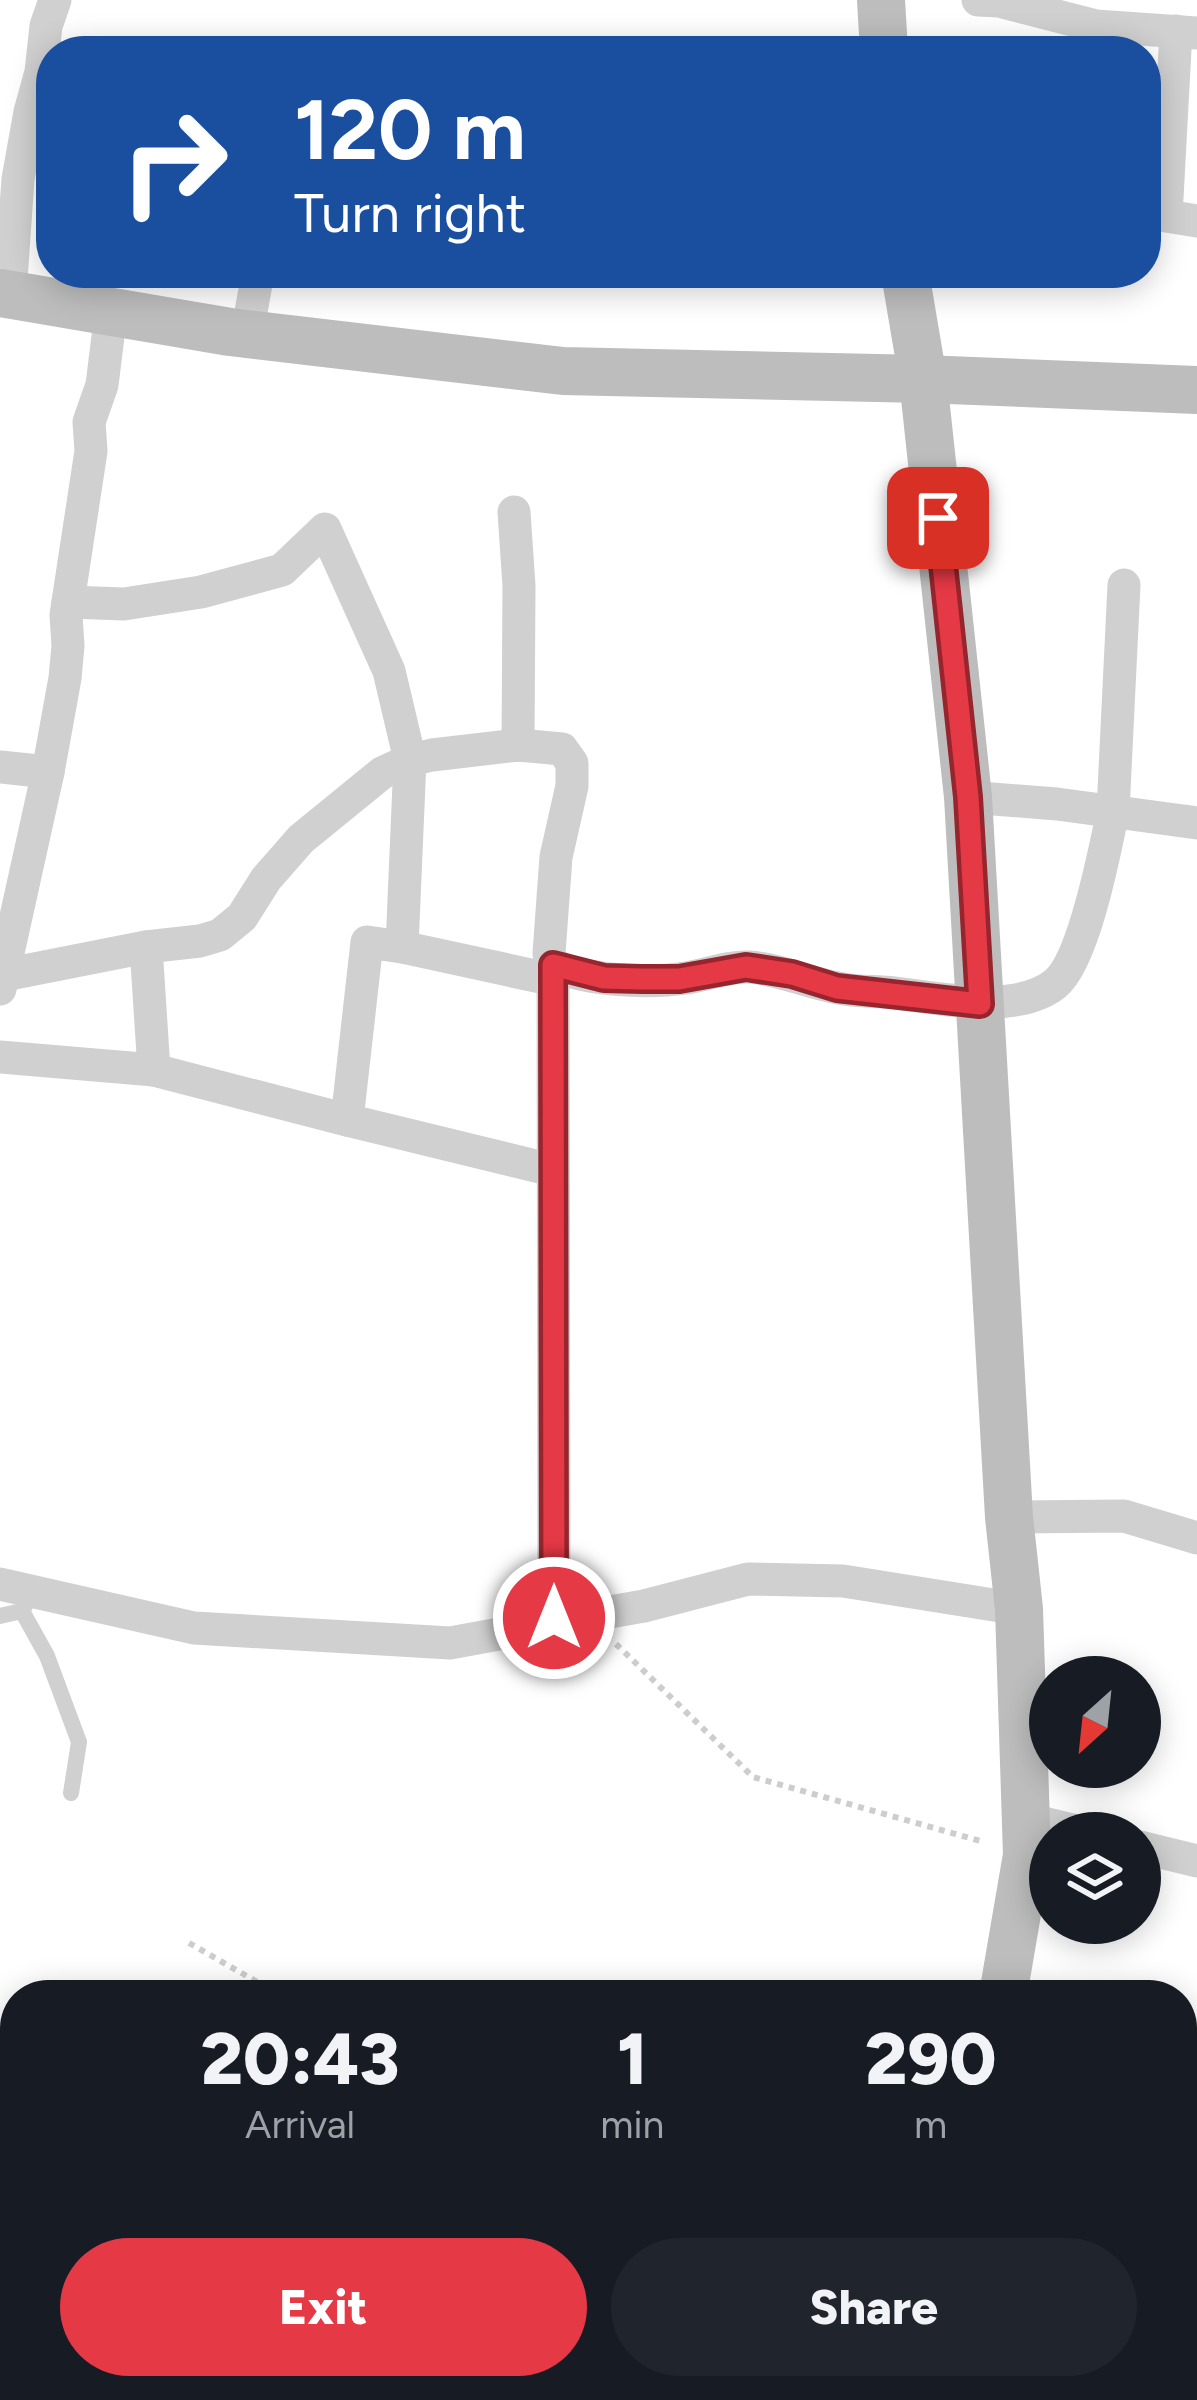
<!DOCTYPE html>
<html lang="en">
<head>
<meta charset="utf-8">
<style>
	body { margin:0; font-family:Figtree,sans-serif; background:#20242c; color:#f1f3f6; height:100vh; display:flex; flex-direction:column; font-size:45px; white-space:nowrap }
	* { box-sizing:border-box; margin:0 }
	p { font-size:39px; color:#9ea1a6 }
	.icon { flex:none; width:66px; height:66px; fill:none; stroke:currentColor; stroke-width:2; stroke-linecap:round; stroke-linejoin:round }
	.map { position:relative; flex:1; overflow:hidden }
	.details { position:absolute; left:0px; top:1980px; width:1197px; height:420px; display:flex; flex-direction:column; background:#171b24; border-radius:48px 48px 0 0; box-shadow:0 6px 30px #0003 }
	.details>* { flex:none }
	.banner { position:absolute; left:36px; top:36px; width:1125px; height:252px; border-radius:48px; box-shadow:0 6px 30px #0003; background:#1a4fa0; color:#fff; overflow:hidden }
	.needle { width:78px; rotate:207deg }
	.buttons { position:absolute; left:1029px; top:1656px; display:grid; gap:24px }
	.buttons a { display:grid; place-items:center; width:132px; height:132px; border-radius:50%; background:#171b24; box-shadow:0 6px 30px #0003; font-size:60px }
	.pin { position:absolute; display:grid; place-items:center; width:102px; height:102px; color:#fff; margin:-51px; border-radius:24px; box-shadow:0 6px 18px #0006 }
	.me { position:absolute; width:132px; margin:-66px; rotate:0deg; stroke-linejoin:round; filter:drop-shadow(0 0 9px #0008) }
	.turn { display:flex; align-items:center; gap:42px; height:252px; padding:0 60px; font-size:54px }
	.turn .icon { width:156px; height:156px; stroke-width:2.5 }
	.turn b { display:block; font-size:84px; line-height:102px }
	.eta { display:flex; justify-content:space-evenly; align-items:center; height:204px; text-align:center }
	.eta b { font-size:72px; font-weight:800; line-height:84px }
	.cta { display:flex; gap:24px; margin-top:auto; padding:24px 60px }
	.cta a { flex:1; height:138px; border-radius:72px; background:#e63946; color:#fff; font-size:48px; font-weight:800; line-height:138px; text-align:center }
	.cta a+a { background:#20242c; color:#f1f3f6 }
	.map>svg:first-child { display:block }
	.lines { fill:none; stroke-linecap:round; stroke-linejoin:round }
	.path { stroke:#cdcdcd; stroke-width:6; stroke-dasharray:6 6; stroke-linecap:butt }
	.lane { stroke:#d0d0d0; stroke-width:16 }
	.street { stroke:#d0d0d0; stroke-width:33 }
	.secondary { stroke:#bdbdbd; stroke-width:48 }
	.route-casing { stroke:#96252e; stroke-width:30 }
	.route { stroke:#e63946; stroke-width:21 }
</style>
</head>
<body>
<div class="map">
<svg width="1197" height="2400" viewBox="0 0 1197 2400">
	<rect width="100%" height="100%" fill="#fff"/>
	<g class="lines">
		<g class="path">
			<polyline points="616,1644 753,1777 984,1842"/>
			<polyline points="189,1943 280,1995"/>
			<polyline points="381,2385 389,2400"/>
		</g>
		<g class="lane">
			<polyline points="22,1611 47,1656 79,1742 71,1793"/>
			<polyline points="0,1616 22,1611 26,1604"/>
		</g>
		<g class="street">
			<polyline points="978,0 999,1 1096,26 1197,33"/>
			<polyline points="1176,31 1166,216 1197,221"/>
			<polyline points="10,294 18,179 30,112 41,72 46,26 55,0"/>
			<polyline points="247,334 258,273"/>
			<polyline points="514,512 519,586 518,745"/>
			<polyline points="68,602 124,604 201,592 282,570 325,529 389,671 410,760 402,947 554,980"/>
			<polyline points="0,767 48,772"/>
			<polyline points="968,797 1057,804 1197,823"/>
			<polyline points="402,947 367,942 347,1120 552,1170"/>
			<polyline points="553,965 554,1619"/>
			<path d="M4,975L146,947L200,941L220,935L242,917L266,879L301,839L382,773L410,760L432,755L518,745L562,749L572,763V786L556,857L549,953L550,962C579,982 651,983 686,978C706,975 729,966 749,967C780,969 808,983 838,988C856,992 875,991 894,993C939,998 1016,1015 1055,984C1084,961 1105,850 1113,811L1124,585"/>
			<polyline points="0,989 48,772 65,678 68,646 66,615 91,451 89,422 102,385 111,312"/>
			<polyline points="0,1057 154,1070 146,947"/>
			<polyline points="154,1070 347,1120"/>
			<polyline points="1009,1517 1124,1516 1197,1538"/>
			<polyline points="0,1584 194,1628 450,1643 527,1629 554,1619 587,1616 644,1606 748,1579 843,1581 1019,1609"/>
			<polyline points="1027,1819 1085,1833"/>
			<polyline points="1140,1847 1197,1861"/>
		</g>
		<g class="secondary">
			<polyline points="881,0 884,51"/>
			<polyline points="905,273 923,379 968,797 1009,1517 1019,1609 1027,1855 1003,1995"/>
			<polyline points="0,293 230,332 563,371 923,379 1197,390"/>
			<polyline points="935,2400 938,2385"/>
		</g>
	</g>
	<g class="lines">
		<defs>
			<polyline id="route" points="554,1618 553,965 604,978 642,979 679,979 746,967 792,974 837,988 980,1004 968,797 938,518"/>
		</defs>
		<use href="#route" class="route-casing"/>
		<use href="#route" class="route"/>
	</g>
</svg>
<div class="buttons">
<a><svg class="needle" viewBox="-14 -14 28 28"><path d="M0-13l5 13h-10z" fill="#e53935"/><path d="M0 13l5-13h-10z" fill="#9ea1a6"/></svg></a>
<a><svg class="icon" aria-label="layers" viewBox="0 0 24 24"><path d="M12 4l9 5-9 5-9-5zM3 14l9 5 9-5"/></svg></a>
</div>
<div class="pin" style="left:938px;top:518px;background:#d93025"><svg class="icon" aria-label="arrive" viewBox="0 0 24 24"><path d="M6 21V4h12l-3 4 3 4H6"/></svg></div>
<svg class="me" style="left:554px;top:1618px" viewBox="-20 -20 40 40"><circle r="17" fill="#e63946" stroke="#fff" stroke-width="3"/><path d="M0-11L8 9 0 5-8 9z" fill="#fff"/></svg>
<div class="banner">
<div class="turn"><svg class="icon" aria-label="right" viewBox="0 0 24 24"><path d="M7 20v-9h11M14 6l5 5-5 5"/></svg><div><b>120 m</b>Turn right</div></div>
</div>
<section class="details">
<div class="eta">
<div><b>20:43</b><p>Arrival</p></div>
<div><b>1</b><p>min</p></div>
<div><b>290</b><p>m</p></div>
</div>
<div class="cta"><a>Exit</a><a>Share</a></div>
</section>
</div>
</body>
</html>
